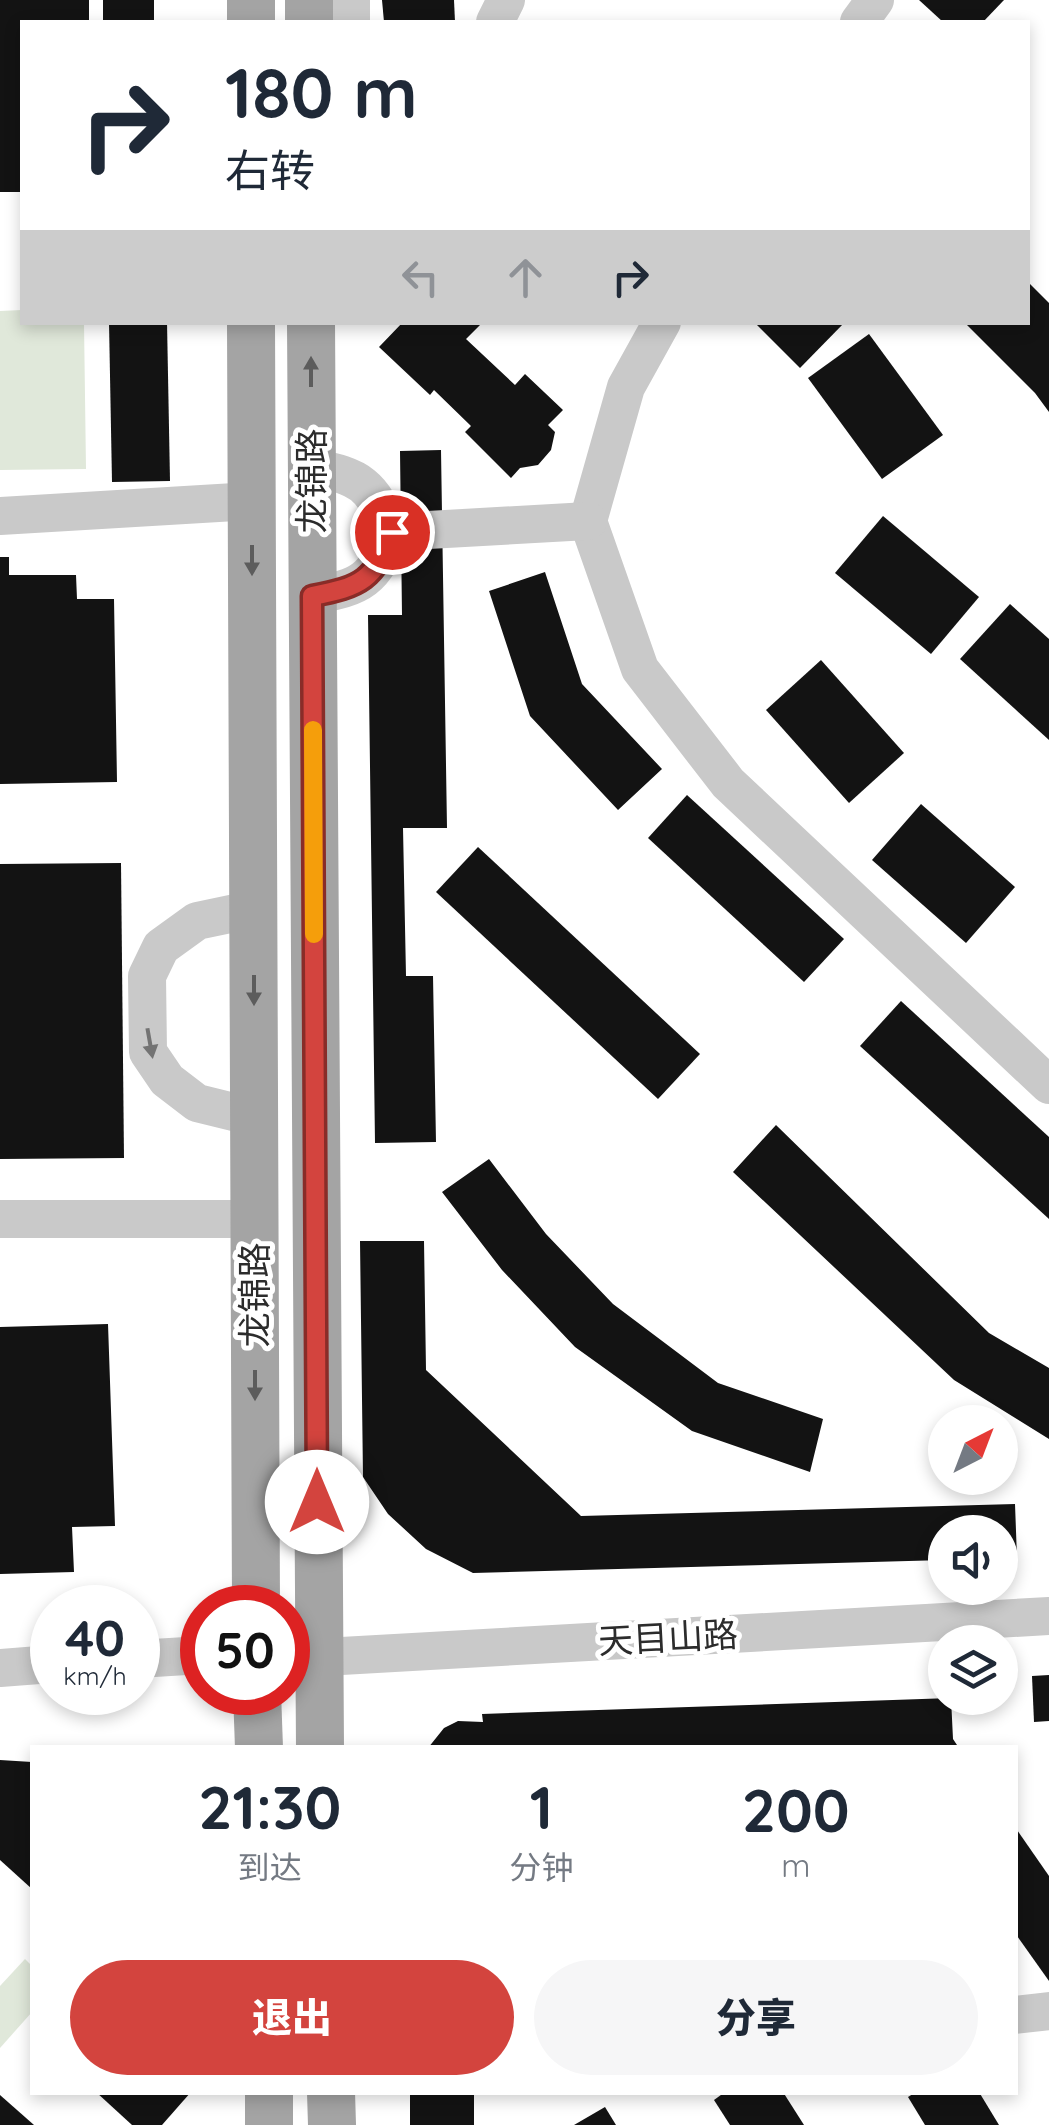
<!DOCTYPE html>
<html lang="zh">
<head>
<meta charset="utf-8">
<style>
	body { margin:0; font-family:Quicksand,"Noto Sans SC",sans-serif; background:#f6f6f7; color:#1f2937; height:100vh; display:flex; flex-direction:column; font-size:38px; white-space:nowrap }
	* { box-sizing:border-box; margin:0 }
	p { font-size:32px; color:#747a83 }
	.icon { flex:none; width:55px; height:55px; fill:none; stroke:currentColor; stroke-width:2; stroke-linecap:round; stroke-linejoin:round }
	.map { position:relative; flex:1; overflow:hidden }
	.drawer { position:absolute; left:30px; top:1745px; width:988px; height:350px; display:flex; flex-direction:column; background:#fff; border-radius:0px; box-shadow:0 5px 15px #0003 }
	.drawer>* { flex:none }
	.hud { position:absolute; left:20px; top:20px; width:1010px; height:305px; border-radius:0px; box-shadow:0 5px 15px #0003; background:#fff; color:#1f2937; overflow:hidden }
	.needle { width:65px; rotate:42deg }
	.fabs { position:absolute; left:928px; top:1405px; display:grid; gap:20px }
	.fabs a { display:grid; place-items:center; width:90px; height:90px; border-radius:50%; background:#fff; box-shadow:0 5px 15px #0003; font-size:50px }
	.speed { position:absolute; left:30px; top:1585px; display:flex; gap:20px; font-size:50px; font-weight:700; text-align:center }
	.speed>* { display:grid; place-content:center; width:130px; height:130px; border-radius:50%; background:#fff; box-shadow:0 5px 15px #0003; line-height:1 }
	.speed small { font-size:25px; font-weight:400 }
	.speed .limit { border:15px solid #d22; background:#fff; color:#111 }
	.pin { position:absolute; display:grid; place-items:center; width:85px; height:85px; color:#fff; margin:-42px; border:5px solid #fff; border-radius:50%; box-shadow:0 2px 10px #0007 }
	.me { position:absolute; width:110px; margin:-55px; rotate:0deg; stroke-linejoin:round; filter:drop-shadow(0 0 8px #0008) }
	.turn { display:flex; align-items:center; gap:35px; height:210px; padding:0 40px; font-size:45px }
	.turn .icon { width:130px; height:130px; stroke-width:2.5 }
	.turn b { display:block; font-size:70px; line-height:85px }
	.lanes { display:flex; align-items:center; height:95px; padding:0 40px; background:#0003; justify-content:center; gap:50px; direction:ltr }
	.lanes .off { opacity:.35 }
	.eta { display:flex; justify-content:space-evenly; align-items:center; height:170px; text-align:center }
	.eta b { font-size:60px; font-weight:800; line-height:70px }
	.action { display:flex; gap:20px; margin-top:auto; padding:20px 40px }
	.action a { flex:1; height:115px; border-radius:60px; background:#d3443e; color:#fff; font-size:40px; font-weight:800; line-height:115px; text-align:center }
	.action a+a { background:#f6f6f7; color:#1f2937 }
	.map>svg:first-child { display:block }
	.green { fill:#e0e8da }
	.building { fill:#131313 }
	.lines { fill:none; stroke-linecap:round; stroke-linejoin:round }
	.minor { stroke:#c9c9c9; stroke-width:38 }
	.major { stroke:#a4a4a4; stroke-width:48 }
	.oneway { fill:#5c5c5c }
	.oneway2 { fill:#737373 }
	.route-casing { stroke:#892c28; stroke-width:25 }
	.route { stroke:#d3443e; stroke-width:18 }
	.slow { stroke:#f59e0b; stroke-width:18 }
	.labels { text-anchor:middle; stroke-width:10; stroke-linejoin:round; paint-order:stroke }
	.street-label { font-size:35px; fill:#2c2c2c; stroke:#fff }
</style>
</head>
<body>
<div class="map">
<svg width="1049" height="2125" viewBox="0 0 1049 2125">
	<rect width="100%" height="100%" fill="#fff"/>
	<g class="green">
		<polygon points="22,310 22,322 84,323 86,469 0,470 0,311"/>
		<polygon points="25,1959 32,1966 32,2012 0,2048 0,1986"/>
	</g>
	<g class="building">
		<polygon points="0,0 89,0 89,22 22,22 22,192 0,192"/>
		<rect x="103" y="0" width="51" height="22"/>
		<polygon points="382,0 454,0 455,22 384,22"/>
		<polygon points="919,0 1004,0 983,22 943,22"/>
		<polygon points="1028,282 1049,303 1049,412 1035,393 964,322 1028,322"/>
		<polygon points="109,322 167,322 170,481 112,482"/>
		<polygon points="403,322 477,322 480,325 466,339 515,385 525,374 563,410 548,425 555,432 551,450 538,465 520,468 511,478 465,432 471,426 434,390 430,395 379,347"/>
		<polygon points="754,322 845,322 800,368"/>
		<polygon points="869,334 943,435 882,479 808,378"/>
		<polygon points="441,450 447,828 403,828 406,976 433,976 436,1142 375,1143 368,615 402,615 400,451"/>
		<polygon points="883,516 979,597 931,654 835,573"/>
		<polygon points="0,557 9,557 9,575 76,575 77,599 114,599 117,782 0,784"/>
		<polygon points="545,572 582,684 662,769 618,810 530,716 489,591"/>
		<polygon points="1010,604 1049,639 1049,740 960,659"/>
		<polygon points="821,660 904,753 849,803 766,710"/>
		<polygon points="687,795 844,939 804,982 648,838"/>
		<polygon points="921,804 1015,887 966,943 872,860"/>
		<polygon points="478,847 700,1054 658,1099 436,892"/>
		<polygon points="121,863 124,1158 0,1159 0,864"/>
		<polygon points="901,1001 1049,1137 1049,1219 860,1046"/>
		<polygon points="776,1125 989,1333 1049,1368 1049,1439 954,1380 733,1172"/>
		<polygon points="489,1159 546,1234 613,1304 718,1383 823,1419 810,1472 692,1431 575,1347 502,1270 442,1192"/>
		<polygon points="360,1241 424,1241 426,1370 581,1516 1015,1504 1017,1558 1000,1559 1000,1532 945,1532 945,1560 473,1573 426,1549 388,1514 363,1477"/>
		<polygon points="108,1324 115,1526 72,1527 74,1572 0,1574 0,1327"/>
		<polygon points="1049,1675 1049,1721 1034,1722 1032,1676"/>
		<polygon points="951,1698 953,1739 959,1748 428,1748 444,1728 458,1721 483,1722 482,1714"/>
		<polygon points="0,1760 32,1762 32,1889 0,1860"/>
		<polygon points="1015,1827 1049,1876 1049,1981 1015,1933"/>
		<polygon points="96,2092 191,2092 162,2125 132,2125"/>
		<rect x="410" y="2092" width="64" height="33"/>
		<polygon points="725,2092 783,2092 804,2125 730,2125 714,2100"/>
		<polygon points="916,2092 979,2092 999,2125 925,2125 908,2097"/>
		<polygon points="0,2095 34,2125 0,2125"/>
		<polygon points="605,2107 616,2125 574,2125"/>
	</g>
	<g class="lines">
		<g class="minor">
			<polyline points="351,0 351,22"/>
			<polyline points="495,22 506,0"/>
			<polyline points="859,22 875,0"/>
			<polyline points="662,322 626,387 588,521 640,669 728,783 1049,1085"/>
			<path d="M311,467C362,477 371,484 392,532C375,580 362,587 312,596"/>
			<polyline points="0,516 252,501"/>
			<polyline points="392,532 588,521"/>
			<polyline points="254,909 197,921 161,947 147,976 148,1052 167,1080 197,1103 254,1117"/>
			<polyline points="0,1219 254,1219"/>
			<polyline points="138,1659 202,1655"/>
			<polyline points="288,1659 1049,1616"/>
			<polyline points="0,1668 52,1664"/>
			<polyline points="1015,2015 1049,2011"/>
		</g>
		<g class="major">
			<polyline points="251,0 251,22"/>
			<polyline points="309,0 309,22"/>
			<polyline points="251,322 256,1608"/>
			<polyline points="311,322 320,1748"/>
			<polyline points="257,1692 259,1748"/>
			<polyline points="269,2092 269,2125"/>
			<polyline points="331,2092 332,2125"/>
		</g>
	</g>
	<defs><path id="oneway-solid" d="M-6-.8H1V-3.2L6.5 0L1 3.2V.8H-6Z" transform="scale(2.5)"/></defs>
	<g class="oneway">
		<use href="#oneway-solid" transform="translate(311 372) rotate(-90)"/>
		<use href="#oneway-solid" transform="translate(252 560) rotate(90)"/>
		<use href="#oneway-solid" transform="translate(254 990) rotate(90)"/>
		<use href="#oneway-solid" transform="translate(255 1385) rotate(90)"/>
	</g>
	<use class="oneway2" href="#oneway-solid" transform="translate(150 1043) rotate(80)"/>
	<g class="lines">
		<defs>
			<path id="route" d="M317,1502L312,596C361,587 375,580 392,532"/>
		</defs>
		<use href="#route" class="route-casing"/>
		<use href="#route" class="route"/>
		<polyline class="slow" points="313,730 314,934"/>
	</g>
	<g class="labels">
		<g class="street-label">
			<text transform="translate(312 481) rotate(-90)" y="12">龙锦路</text>
			<text transform="translate(255 1295) rotate(-90)" y="12">龙锦路</text>
			<text transform="translate(668 1638) rotate(-3)" y="12">天目山路</text>
		</g>
	</g>
</svg>
<div class="fabs">
<a><svg class="needle" viewBox="-14 -14 28 28"><path d="M0-13l5 13h-10z" fill="#e53935"/><path d="M0 13l5-13h-10z" fill="#747a83"/></svg></a>
<a><svg class="icon" aria-label="sound" viewBox="0 0 24 24"><path d="M4 9h4l5-4v14l-5-4H4zM17 9q2 3 0 6"/></svg></a>
<a><svg class="icon" aria-label="layers" viewBox="0 0 24 24"><path d="M12 4l9 5-9 5-9-5zM3 14l9 5 9-5"/></svg></a>
</div>
<div class="speed"><div>40<small>km/h</small></div><div class="limit">50</div></div>
<div class="pin" style="left:392px;top:532px;background:#d93025"><svg class="icon" aria-label="arrive" viewBox="0 0 24 24"><path d="M6 21V4h12l-3 4 3 4H6"/></svg></div>
<svg class="me" style="left:317px;top:1502px" viewBox="-20 -20 40 40"><circle r="19" fill="#fff"/><path d="M0-13L10 11 0 6-10 11z" fill="#d3443e"/></svg>
<div class="hud">
<div class="turn"><svg class="icon" aria-label="right" viewBox="0 0 24 24"><path d="M7 20v-9h11M14 6l5 5-5 5"/></svg><div><b>180 m</b>右转</div></div>
<div class="lanes"><svg class="icon off" aria-label="left" viewBox="0 0 24 24"><path d="M17 20v-9H6M10 6l-5 5 5 5"/></svg><svg class="icon off" aria-label="ahead" viewBox="0 0 24 24"><path d="M12 20V5M6 11l6-6 6 6"/></svg><svg class="icon" aria-label="right" viewBox="0 0 24 24"><path d="M7 20v-9h11M14 6l5 5-5 5"/></svg></div>
</div>
<section class="drawer">
<div class="eta">
<div><b>21:30</b><p>到达</p></div>
<div><b>1</b><p>分钟</p></div>
<div><b>200</b><p>m</p></div>
</div>
<div class="action"><a>退出</a><a>分享</a></div>
</section>
</div>
</body>
</html>
